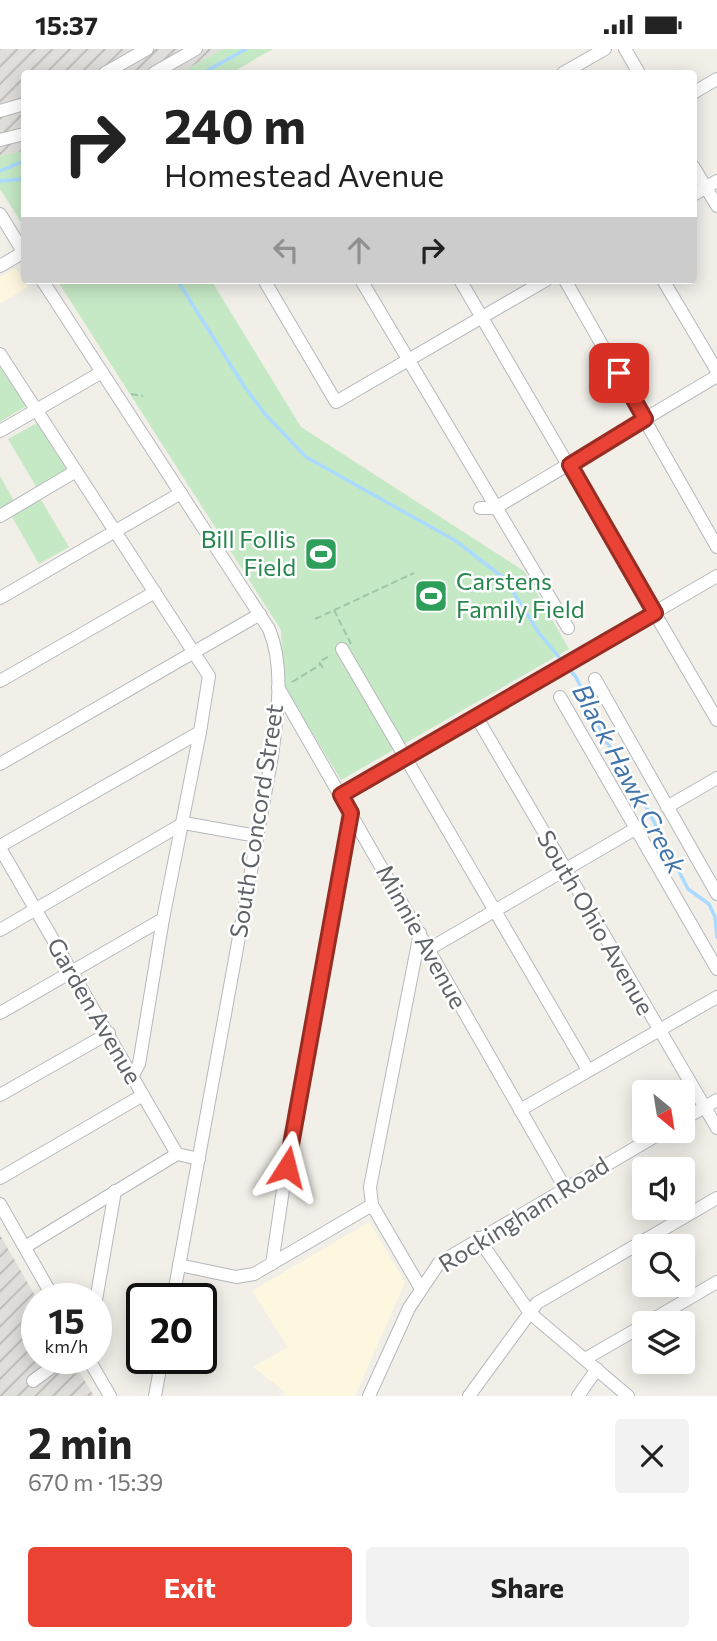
<!DOCTYPE html>
<html lang="en">
<head>
<meta charset="utf-8">
<style>
	body { margin:0; font-family:Commissioner,sans-serif; background:#f2f2f2; color:#222; height:100vh; display:flex; flex-direction:column; font-size:26px; white-space:nowrap }
	* { box-sizing:border-box; margin:0 }
	p { font-size:23px; color:#767676 }
	.icon { flex:none; width:38px; height:38px; fill:none; stroke:currentColor; stroke-width:2; stroke-linecap:round; stroke-linejoin:round }
	.map { position:relative; height:1347px; overflow:hidden }
	.sheet { display:flex; flex-direction:column; background:#fff; flex:1 }
	.sheet>* { flex:none }
	.top-card { position:absolute; left:21px; top:21px; width:676px; height:214px; border-radius:7px; box-shadow:0 4px 18px #0003; background:#fff; color:#222; overflow:hidden }
	.needle { width:46px; rotate:150deg }
	.controls { position:absolute; left:632px; top:1031px; display:grid; gap:14px }
	.controls a { display:grid; place-items:center; width:63px; height:63px; border-radius:7px; background:#fff; box-shadow:0 4px 18px #0003; font-size:35px }
	.speed { position:absolute; left:21px; top:1234px; display:flex; gap:14px; font-size:35px; font-weight:700; text-align:center }
	.speed>* { display:grid; place-content:center; width:91px; height:91px; border-radius:50%; background:#fff; box-shadow:0 4px 18px #0003; line-height:1 }
	.speed small { font-size:18px; font-weight:400 }
	.speed .limit { border:4px solid #111; border-radius:10px; background:#fff; color:#111 }
	.pin { position:absolute; display:grid; place-items:center; width:60px; height:60px; color:#fff; margin:-30px; border-radius:14px; box-shadow:0 4px 10px #0006 }
	.me { position:absolute; width:77px; margin:-38px; rotate:9deg; stroke-linejoin:round; filter:drop-shadow(0 0 5px #0008) }
	.turn { display:flex; align-items:center; gap:24px; height:147px; padding:0 28px; font-size:32px }
	.turn .icon { width:91px; height:91px; stroke-width:2.5 }
	.turn b { display:block; font-size:49px; line-height:60px }
	.lanes { display:flex; align-items:center; height:66px; padding:0 28px; background:#0003; justify-content:center; gap:35px; direction:ltr }
	.lanes .off { opacity:.35 }
	.round { display:grid; place-items:center; flex:none; width:74px; height:74px; border-radius:7px; background:#f2f2f2 }
	.summary { display:flex; align-items:center; justify-content:space-between; height:119px; padding:0 28px }
	h1 { font-size:42px; font-weight:700; line-height:52px }
	.cta { display:flex; gap:14px; margin-top:auto; padding:14px 28px }
	.cta a { flex:1; height:80px; border-radius:7px; background:#ea4335; color:#fff; font-size:28px; font-weight:700; line-height:80px; text-align:center }
	.cta a+a { background:#f2f2f2; color:#222 }
	.status { display:flex; justify-content:space-between; align-items:center; height:49px; padding:0 35px; background:#fff; direction:ltr }
	.status svg { height:19px; fill:currentColor }
	.map>svg:first-child { display:block }
	.commercial { fill:#fef7e0 }
	.industrial { fill:url(#industrial-furrows) }
	.green { fill:#c5e8c5 }
	.lines { fill:none; stroke-linecap:round; stroke-linejoin:round }
	.stream { stroke:#aadaff; stroke-width:3.5 }
	.minor-casing { stroke:#b5b8bc; stroke-width:14 }
	.path { stroke:#9cc7a9; stroke-width:2; stroke-dasharray:7 3.5; stroke-linecap:butt }
	.minor { stroke:#fff; stroke-width:12 }
	.route-casing { stroke:#982c22; stroke-width:18 }
	.route { stroke:#ea4335; stroke-width:12 }
	.labels { text-anchor:middle; stroke-width:5; stroke-linejoin:round; paint-order:stroke }
	.leisure-label { font-size:24px; fill:#27864d; stroke:#fff; text-anchor:end }
	.street-label { font-size:24px; fill:#5f6368; stroke:#fff }
	.water-label { font-size:26px; font-style:italic; fill:#4174aa; stroke:#fff }
</style>
</head>
<body>
<div class="status"><b>15:37</b><svg viewBox="0 0 49 12"><path d="M0 12V9h3v3zM5 12V6h3v6zM10 12V3h3v9zM15 12V0h3v12zM26 1h20v11H26zM47 4h2v5h-2z"/></svg></div>
<div class="map">
<svg width="717" height="1347" viewBox="0 0 717 1347">
	<defs>
		<pattern id="industrial-furrows" width="10" height="10" patternUnits="userSpaceOnUse" patternTransform="scale(1.75)"><rect width="10" height="10" fill="#e0deda"/><path d="M-1 1l2-2M0 10L10 0M9 11l2-2" fill="none" stroke="#b9b8b5"/></pattern>
	</defs>
	<rect width="100%" height="100%" fill="#f1efe8"/>
	<g class="commercial">
		<polygon points="16,219 28,238 0,254 0,228"/>
		<polygon points="369,1173 405,1233 355,1347 283,1347 284,1342 253,1318 288,1298 252,1242"/>
	</g>
	<g class="industrial">
		<polygon points="0,0 223,0 180,24 24,24 24,102 0,107"/>
		<polygon points="0,1186 37,1250 37,1309 71,1309 94,1347 0,1347"/>
	</g>
	<g class="green">
		<polygon points="223,0 273,0 231,24 180,24"/>
		<polygon points="24,102 24,178 0,140 0,107"/>
		<polygon points="57,231 211,231 301,378 524,522 569,600 341,731 283,635 281,581"/>
		<polygon points="0,318 26,357 0,373"/>
		<polygon points="37,374 67,421 37,439 8,390"/>
		<polygon points="0,427 14,452 0,460"/>
		<polygon points="40,449 69,498 39,515 11,466"/>
	</g>
	<g class="lines">
		<g class="stream">
			<polyline points="203,24 246,0"/>
			<polyline points="0,122 24,112"/>
			<polyline points="0,132 24,130"/>
			<polyline points="177,231 244,337 265,365 306,408 456,492 505,530 539,584 563,613"/>
			<polyline points="568,619 576,628 606,693 625,716 688,840 709,855 715,868 717,888"/>
		</g>
		<defs>
			<g id="minor">
				<polyline points="625,0 639,24"/>
				<polyline points="105,24 147,0"/>
				<polyline points="154,24 196,0"/>
				<polyline points="563,24 605,0"/>
				<polyline points="693,44 717,30"/>
				<polyline points="0,62 24,55"/>
				<polyline points="0,91 24,85"/>
				<polyline points="693,117 717,157"/>
				<polyline points="693,146 717,132"/>
				<polyline points="0,165 24,204"/>
				<polyline points="0,217 24,203"/>
				<path d="M42,231L269,580C285,618 277,667 272,707L173,1250"/>
				<polyline points="264,231 336,353 546,231"/>
				<polyline points="361,231 568,579"/>
				<polyline points="460,231 717,671"/>
				<polyline points="565,231 717,498"/>
				<polyline points="663,231 717,322"/>
				<polyline points="0,305 209,627 200,683 0,797"/>
				<polyline points="0,382 102,323"/>
				<polyline points="480,459 495,459 717,327"/>
				<polyline points="0,467 76,422"/>
				<polyline points="0,549 181,444"/>
				<polyline points="342,600 588,1021"/>
				<polyline points="595,630 717,845"/>
				<polyline points="0,632 155,543"/>
				<polyline points="278,638 565,1139"/>
				<polyline points="560,648 717,920"/>
				<polyline points="476,667 717,1079"/>
				<polyline points="0,715 260,565"/>
				<polyline points="341,746 717,527"/>
				<polyline points="667,758 717,729"/>
				<polyline points="0,799 177,1105 199,1110"/>
				<polyline points="0,881 184,774 257,787"/>
				<polyline points="420,884 370,1138 372,1156 420,1238"/>
				<polyline points="429,900 635,780"/>
				<polyline points="0,964 163,870"/>
				<polyline points="132,1028 139,1015 163,870 200,683"/>
				<polyline points="0,1046 109,984"/>
				<polyline points="520,1061 717,948"/>
				<polyline points="682,1071 717,1051"/>
				<polyline points="0,1129 143,1046"/>
				<polyline points="0,1155 54,1250"/>
				<polyline points="478,1189 530,1264 628,1347"/>
				<polyline points="25,1198 177,1105"/>
				<polyline points="272,1215 290,1093 351,764"/>
				<polyline points="179,1216 236,1228 254,1225 372,1156"/>
				<polyline points="96,1251 115,1142"/>
				<polyline points="647,1274 717,1233"/>
				<polyline points="88,1309 110,1347"/>
				<polyline points="585,1310 644,1276"/>
				<polyline points="33,1332 52,1318 58,1309"/>
				<polyline points="155,1347 162,1309"/>
				<polyline points="369,1347 409,1259 439,1214 664,1082"/>
				<polyline points="469,1347 537,1254 717,1149"/>
				<polyline points="578,1347 597,1320"/>
			</g>
		</defs>
		<use href="#minor" class="minor-casing"/>
		<g class="path">
			<polyline points="131,345 143,347"/>
			<polyline points="334,561 351,595"/>
			<polyline points="315,570 414,524"/>
			<polyline points="323,619 319,613 331,606"/>
			<polyline points="292,633 320,616"/>
		</g>
		<use href="#minor" class="minor"/>
	</g>
	<g class="lines">
		<defs>
			<polyline id="route" points="287,1118 351,764 341,746 655,564 570,416 645,370 619,324"/>
		</defs>
		<use href="#route" class="route-casing"/>
		<use href="#route" class="route"/>
	</g>
	<defs>
		<symbol id="stadium-square" viewBox="-11 -11 22 22"><rect x="-9" y="-9" width="18" height="18" rx="4" fill="#2e9e5b" stroke="#fff"/><path d="M0-5a6.5 5 0 1 0 0 10a6.5 5 0 1 0 0-10ZM-3.5-1.8h7v3.6h-7Z" fill="#fff"/></symbol>
	</defs>
	<g fill-rule="evenodd">
		<use href="#stadium-square" x="302" y="486" width="38" height="38"/>
		<use href="#stadium-square" x="412" y="528" width="38" height="38"/>
	</g>
	<g class="labels">
		<g class="leisure-label">
			<text x="296" y="499">Bill Follis<tspan x="296" dy="28">Field</tspan></text>
			<text x="456" y="541" text-anchor="start">Carstens<tspan x="456" dy="28">Family Field</tspan></text>
		</g>
		<g class="street-label">
			<text transform="translate(257 772) rotate(-81)" y="8">South Concord Street</text>
			<text transform="translate(595 874) rotate(60)" y="8">South Ohio Avenue</text>
			<text transform="translate(421 888) rotate(61)" y="8">Minnie Avenue</text>
			<text transform="translate(94 962) rotate(60)" y="8">Garden Avenue</text>
			<text transform="translate(524 1166) rotate(-32)" y="8">Rockingham Road</text>
		</g>
		<g class="water-label">
			<text transform="translate(629 730) rotate(62)" y="9">Black Hawk Creek</text>
		</g>
	</g>
</svg>
<div class="controls">
<a><svg class="needle" viewBox="-14 -14 28 28"><path d="M0-13l5 13h-10z" fill="#e53935"/><path d="M0 13l5-13h-10z" fill="#767676"/></svg></a>
<a><svg class="icon" aria-label="sound" viewBox="0 0 24 24"><path d="M4 9h4l5-4v14l-5-4H4zM17 9q2 3 0 6"/></svg></a>
<a><svg class="icon" aria-label="search" viewBox="0 0 24 24"><circle cx="10" cy="10" r="6"/><path d="M15 15l6 6"/></svg></a>
<a><svg class="icon" aria-label="layers" viewBox="0 0 24 24"><path d="M12 4l9 5-9 5-9-5zM3 14l9 5 9-5"/></svg></a>
</div>
<div class="speed"><div>15<small>km/h</small></div><div class="limit">20</div></div>
<div class="pin" style="left:619px;top:324px;background:#d93025"><svg class="icon" aria-label="arrive" viewBox="0 0 24 24"><path d="M6 21V4h12l-3 4 3 4H6"/></svg></div>
<svg class="me" style="left:287px;top:1118px" viewBox="-20 -20 40 40"><path d="M0-17L14 15 0 8-14 15z" fill="#ea4335" stroke="#fff" stroke-width="4"/></svg>
<div class="top-card">
<div class="turn"><svg class="icon" aria-label="right" viewBox="0 0 24 24"><path d="M7 20v-9h11M14 6l5 5-5 5"/></svg><div><b>240 m</b>Homestead Avenue</div></div>
<div class="lanes"><svg class="icon off" aria-label="left" viewBox="0 0 24 24"><path d="M17 20v-9H6M10 6l-5 5 5 5"/></svg><svg class="icon off" aria-label="ahead" viewBox="0 0 24 24"><path d="M12 20V5M6 11l6-6 6 6"/></svg><svg class="icon" aria-label="right" viewBox="0 0 24 24"><path d="M7 20v-9h11M14 6l5 5-5 5"/></svg></div>
</div>
</div>
<section class="sheet">
<div class="summary"><div><h1>2 min</h1><p>670 m · 15:39</p></div><a class="round"><svg class="icon" aria-label="close" viewBox="0 0 24 24"><path d="M6 6l12 12M18 6L6 18"/></svg></a></div>
<div class="cta"><a>Exit</a><a>Share</a></div>
</section>
</body>
</html>
